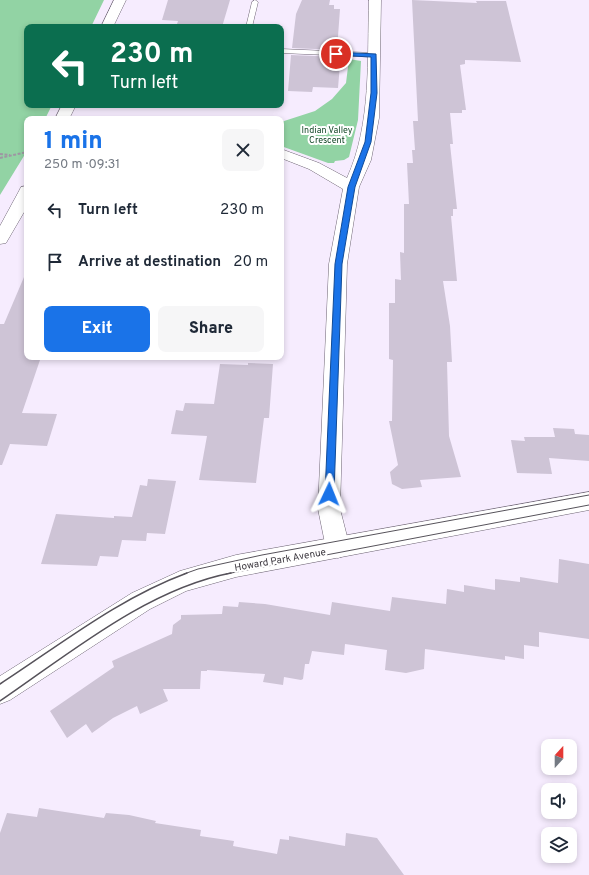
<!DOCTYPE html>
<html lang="en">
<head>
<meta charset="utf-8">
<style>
	body { margin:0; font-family:Overpass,sans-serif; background:#f6f6f7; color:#1f2937; height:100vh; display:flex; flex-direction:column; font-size:15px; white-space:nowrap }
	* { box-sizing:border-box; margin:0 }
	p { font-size:13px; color:#747a83 }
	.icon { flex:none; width:22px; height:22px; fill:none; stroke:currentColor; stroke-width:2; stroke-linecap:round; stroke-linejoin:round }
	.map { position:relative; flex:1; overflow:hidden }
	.side { position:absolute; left:24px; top:116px; width:260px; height:244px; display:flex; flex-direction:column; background:#fff; border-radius:8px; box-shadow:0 2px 6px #0003 }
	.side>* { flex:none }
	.guide { position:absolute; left:24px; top:24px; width:260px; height:84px; border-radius:8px; box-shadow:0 2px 6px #0003; background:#0b6e4f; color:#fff; overflow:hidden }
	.needle { width:26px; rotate:21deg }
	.fabs { position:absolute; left:541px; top:739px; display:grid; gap:8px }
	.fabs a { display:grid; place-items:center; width:36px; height:36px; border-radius:8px; background:#fff; box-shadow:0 2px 6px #0003; font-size:20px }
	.pin { position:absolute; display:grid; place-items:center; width:34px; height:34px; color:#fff; margin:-17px; border:2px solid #fff; border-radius:50%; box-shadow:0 1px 4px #0007 }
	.me { position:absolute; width:44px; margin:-22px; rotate:2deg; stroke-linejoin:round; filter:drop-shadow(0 0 3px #0008) }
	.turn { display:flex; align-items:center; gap:14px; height:84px; padding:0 20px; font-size:18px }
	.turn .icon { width:52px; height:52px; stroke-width:2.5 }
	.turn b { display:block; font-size:28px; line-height:34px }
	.round { display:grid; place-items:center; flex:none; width:42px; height:42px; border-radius:8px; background:#f6f6f7 }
	.head { display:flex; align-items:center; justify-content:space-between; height:68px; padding:0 20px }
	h1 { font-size:24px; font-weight:800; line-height:30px; color:#1a73e8 }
	.cta { display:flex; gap:8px; margin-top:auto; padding:8px 20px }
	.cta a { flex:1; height:46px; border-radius:8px; background:#1a73e8; color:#fff; font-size:16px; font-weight:800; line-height:46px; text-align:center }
	.cta a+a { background:#f6f6f7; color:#1f2937 }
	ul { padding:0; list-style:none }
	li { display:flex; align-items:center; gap:12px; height:52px; padding:0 20px }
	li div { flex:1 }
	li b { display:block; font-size:15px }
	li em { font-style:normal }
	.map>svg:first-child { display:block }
	.green { fill:#92d3a4 }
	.building { fill:#cec4d6 }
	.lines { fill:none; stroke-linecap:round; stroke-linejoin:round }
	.lane-casing { stroke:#6f6675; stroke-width:1 }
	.street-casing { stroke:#6f6675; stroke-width:1 }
	.secondary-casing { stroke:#6f6675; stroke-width:1 }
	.path { stroke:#9e97a3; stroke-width:2; stroke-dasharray:3 1.5; stroke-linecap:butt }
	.lane { fill:#fff; fill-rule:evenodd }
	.street { fill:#fff; fill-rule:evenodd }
	.secondary { fill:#fff; fill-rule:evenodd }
	.tram-far1 { stroke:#56525a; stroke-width:1 }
	.tram { stroke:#56525a; stroke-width:1.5 }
	.route { fill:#1a73e8; stroke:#114b97 }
	.labels { text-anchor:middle; stroke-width:4; stroke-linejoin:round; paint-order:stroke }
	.far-park-label { font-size:9px; fill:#134827; stroke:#fff }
	.street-label { font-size:10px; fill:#3c383f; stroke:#fff }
</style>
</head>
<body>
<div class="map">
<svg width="589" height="875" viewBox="0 0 589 875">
	<rect width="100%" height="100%" fill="#f6ecfe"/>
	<g class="green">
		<polygon points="0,0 104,0 91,27 27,27 27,105 52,105 45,119 27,119 27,151 0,195"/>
		<polygon points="349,59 361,61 358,120 349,157 344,160 335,161 334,163 328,163 281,146 281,122 315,111 332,99 346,83"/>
	</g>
	<g class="building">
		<polygon points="168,0 230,0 222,27 176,27 178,21 162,20"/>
		<polygon points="302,0 330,0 329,5 334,5 334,9 340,9 337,50 292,48 296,14"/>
		<polygon points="412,0 477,3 476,1 506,1 521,62 465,60 465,64 460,65 466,110 462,110 462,113 450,113 453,144 450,144 457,209 453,209 453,216 451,216 457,281 443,281 450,326 452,362 447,362 449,436 461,477 420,480 422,487 402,489 392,484 390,472 398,465 389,421 392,421 393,360 389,359 389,303 395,303 395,279 401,280 400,252 404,253 404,204 409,204 407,163 413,163 412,150 415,150 413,121 418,121"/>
		<polygon points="291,55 337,57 336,64 340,64 338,88 313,87 312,92 288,91"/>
		<polygon points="27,270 27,357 41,357 22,413 57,414 47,446 10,444 2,465 0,465 0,324 4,324"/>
		<polygon points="248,363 273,364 269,418 264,418 256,483 199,480 207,436 171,434 176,410 183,411 185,403 214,404 220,364 248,365"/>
		<polygon points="553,428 574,429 575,434 589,435 589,461 549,458 552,474 517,473 511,440 525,441 524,437 555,437"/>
		<polygon points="148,479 176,481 165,534 147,533 146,541 122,540 118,557 100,556 97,566 41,564 56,514 114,518 114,516 132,517 140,485 147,486"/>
		<polygon points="559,559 589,564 589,639 539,632 539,647 524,645 524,659 505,656 505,660 425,649 424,669 406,673 385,670 387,650 345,644 344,655 312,651 309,664 305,664 303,679 301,680 284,677 283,685 263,682 265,674 207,670 207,671 201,671 200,689 163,689 168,701 140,714 137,706 113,718 92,733 86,724 67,738 50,711 114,667 112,661 172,634 173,625 181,619 181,615 222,614 223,606 238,607 239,602 265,604 330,615 332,602 390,611 392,597 446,604 447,589 464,592 464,585 495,590 495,579 520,582 520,577 558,583"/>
		<polygon points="39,808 104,818 106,813 129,815 156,821 155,823 201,830 200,836 234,841 233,846 277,854 280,839 289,840 289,836 345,846 346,833 377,838 404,875 0,875 0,833 7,813 37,817"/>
	</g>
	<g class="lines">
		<defs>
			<g id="lane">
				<polygon points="255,0 258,2 252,27 246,27 252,2"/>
				<polygon points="281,49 374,53 377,55 374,57 281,53"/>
			</g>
			<path id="street" d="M369,0H381L379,118L371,160L359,187L347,264L340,509L350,548L346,555L338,558L330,555L326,548L318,509L329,264L343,189L309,169L281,158V149L319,163L347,178C372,123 367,59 369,0Z"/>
			<g id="secondary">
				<polygon points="114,0 126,0 113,27 101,27"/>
				<polygon points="62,105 76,105 69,119 55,119"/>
				<polygon points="27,186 27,207 6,243 0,244 0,226 19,191 21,187"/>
				<polygon points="589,492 589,510 236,577 186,591 150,609 10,700 0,704 0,676 132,593 180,571 236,555"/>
			</g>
		</defs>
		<use href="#lane" class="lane-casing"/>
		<use href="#street" class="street-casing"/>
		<use href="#secondary" class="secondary-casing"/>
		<g class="path">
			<polyline points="0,154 10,155"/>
			<polyline points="0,158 27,152"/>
		</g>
		<use href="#lane" class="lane"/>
		<use href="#street" class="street"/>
		<use href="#secondary" class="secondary"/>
		<g class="tram-far1">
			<polyline points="184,574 198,569 262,555 589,495"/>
			<polyline points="226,574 589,505"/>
		</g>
		<g class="tram">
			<path d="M0,684C60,645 119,598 187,573"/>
			<path d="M0,701C69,654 147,589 231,573"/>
		</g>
	</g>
	<polygon class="route" points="336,52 376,54 377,93 371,142 355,187 342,264 334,494 329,497 325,494 335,264 348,187 365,142 371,93 371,57 334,55"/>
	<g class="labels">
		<g class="far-park-label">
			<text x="327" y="133">Indian Valley<tspan x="327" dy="10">Crescent</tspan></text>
		</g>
		<g class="street-label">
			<text transform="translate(280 559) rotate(-10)" y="4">Howard Park Avenue</text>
		</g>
	</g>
</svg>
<div class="fabs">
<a><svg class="needle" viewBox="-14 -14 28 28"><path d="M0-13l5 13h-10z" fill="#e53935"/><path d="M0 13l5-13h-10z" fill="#747a83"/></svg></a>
<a><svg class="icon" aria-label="sound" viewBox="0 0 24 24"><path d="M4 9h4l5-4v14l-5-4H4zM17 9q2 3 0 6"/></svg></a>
<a><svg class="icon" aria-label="layers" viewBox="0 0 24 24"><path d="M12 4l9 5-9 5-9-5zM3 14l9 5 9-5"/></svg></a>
</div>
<div class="pin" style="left:336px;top:54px;background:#d93025"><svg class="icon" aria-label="arrive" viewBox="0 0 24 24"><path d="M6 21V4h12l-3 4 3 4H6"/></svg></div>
<svg class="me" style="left:329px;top:494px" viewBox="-20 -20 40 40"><path d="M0-17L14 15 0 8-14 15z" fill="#1a73e8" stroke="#fff" stroke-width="4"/></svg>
<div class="guide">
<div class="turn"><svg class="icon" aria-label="left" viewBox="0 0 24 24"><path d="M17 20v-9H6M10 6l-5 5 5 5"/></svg><div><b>230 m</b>Turn left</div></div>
</div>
<section class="side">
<div class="head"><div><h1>1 min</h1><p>250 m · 09:31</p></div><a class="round"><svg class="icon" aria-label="close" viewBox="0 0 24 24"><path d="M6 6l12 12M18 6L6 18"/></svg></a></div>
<ul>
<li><svg class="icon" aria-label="left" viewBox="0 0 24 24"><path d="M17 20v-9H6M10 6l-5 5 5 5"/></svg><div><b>Turn left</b></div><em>230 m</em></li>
<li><svg class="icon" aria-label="arrive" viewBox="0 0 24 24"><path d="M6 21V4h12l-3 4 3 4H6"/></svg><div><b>Arrive at destination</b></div><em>20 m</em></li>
</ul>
<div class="cta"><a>Exit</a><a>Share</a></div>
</section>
</div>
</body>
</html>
